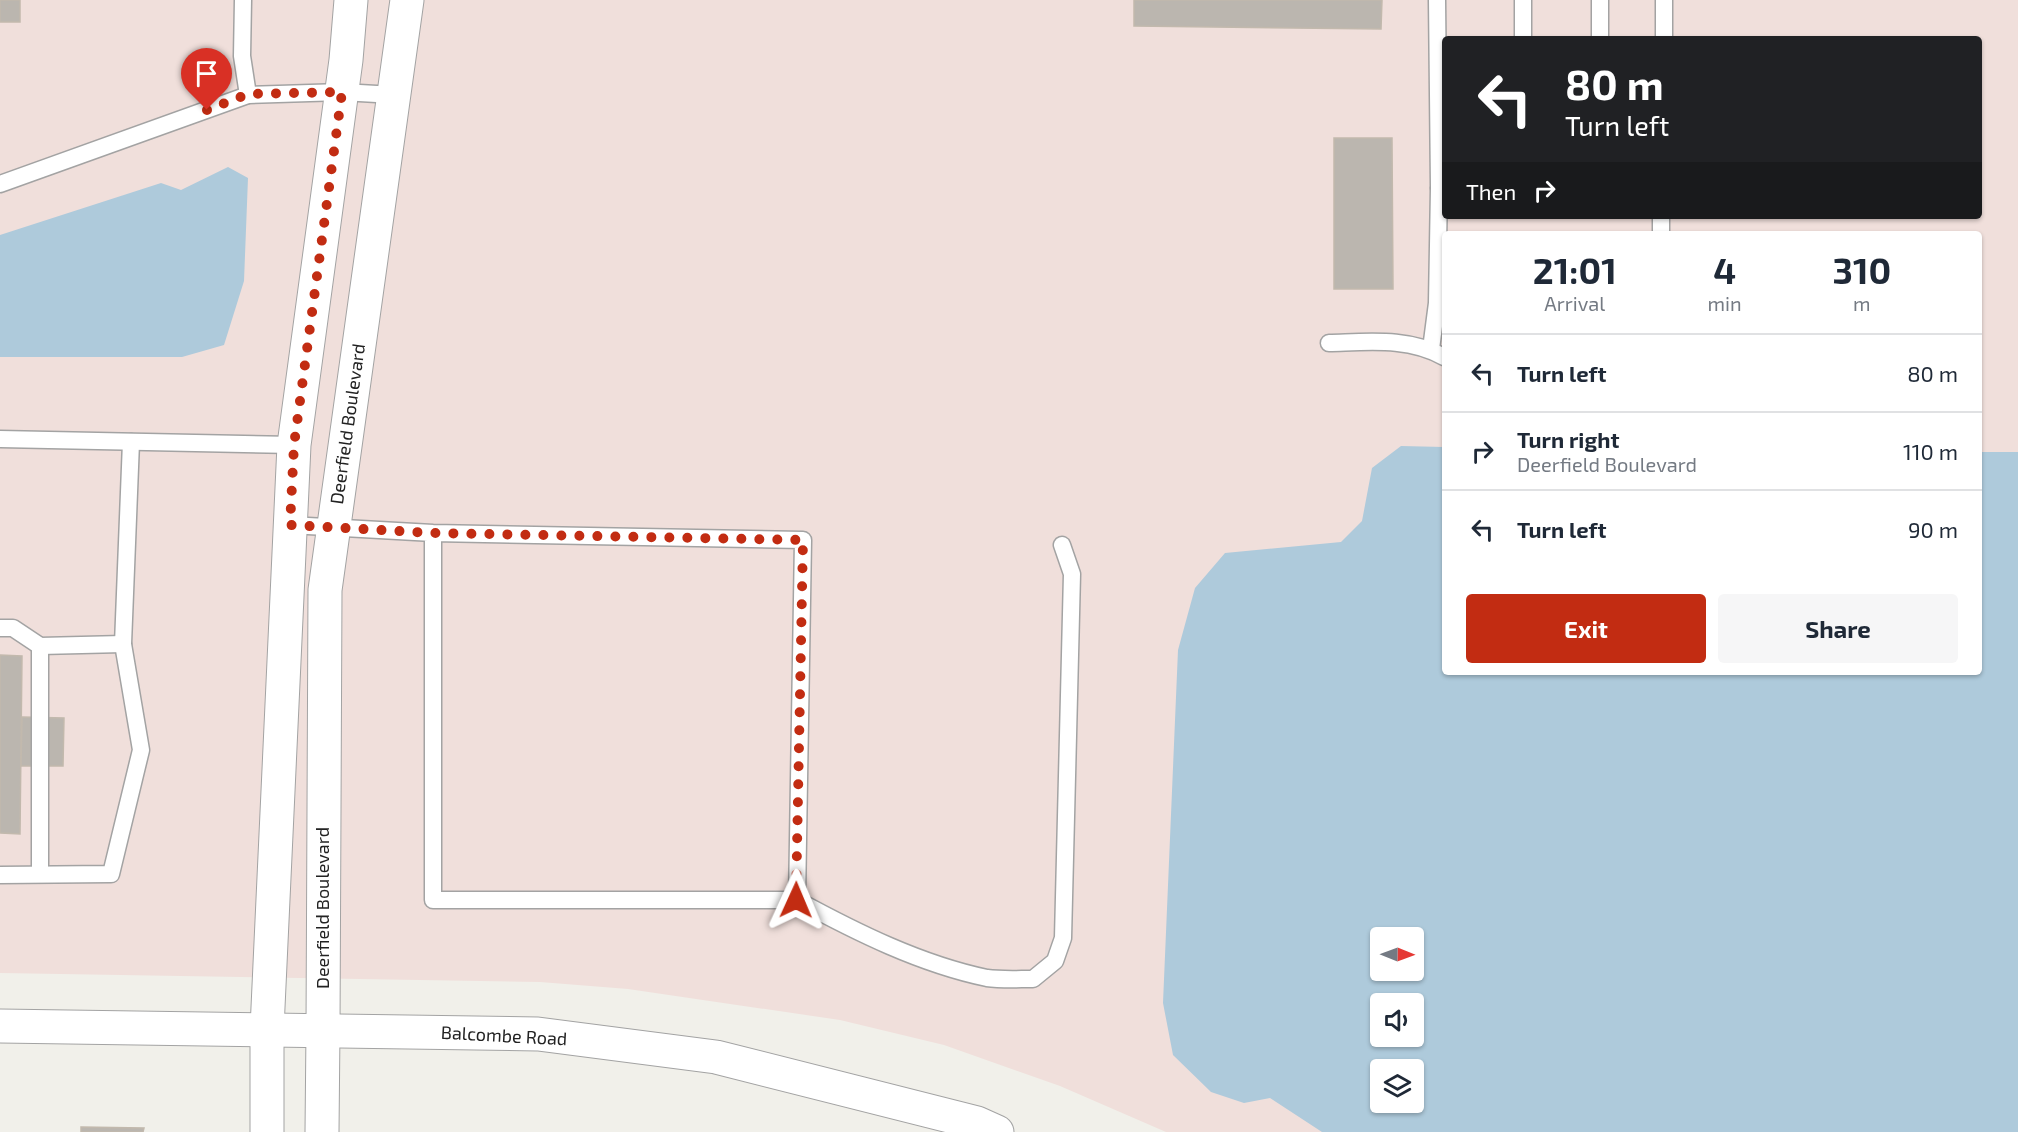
<!DOCTYPE html>
<html lang="en">
<head>
<meta charset="utf-8">
<style>
	body { margin:0; font-family:"Exo 2",sans-serif; background:#f6f6f7; color:#1f2937; height:100vh; display:flex; flex-direction:column; font-size:22px; white-space:nowrap }
	* { box-sizing:border-box; margin:0 }
	p { font-size:20px; color:#747a83 }
	.icon { flex:none; width:33px; height:33px; fill:none; stroke:currentColor; stroke-width:2; stroke-linecap:round; stroke-linejoin:round }
	.map { position:relative; flex:1; overflow:hidden }
	.details { position:absolute; left:1442px; top:231px; width:540px; height:444px; display:flex; flex-direction:column; background:#fff; border-radius:6px; box-shadow:0 2px 4px #0004 }
	.details>* { flex:none }
	.guide { position:absolute; left:1442px; top:36px; width:540px; height:183px; border-radius:6px; box-shadow:0 2px 4px #0004; background:#202124; color:#fff; overflow:hidden }
	.needle { width:39px; rotate:91deg }
	.controls { position:absolute; left:1370px; top:927px; display:grid; gap:12px }
	.controls a { display:grid; place-items:center; width:54px; height:54px; border-radius:6px; background:#fff; box-shadow:0 2px 4px #0004; font-size:30px }
	.pin { position:absolute; display:grid; place-items:center; width:51px; height:51px; color:#fff; margin:-62px -26px; border-radius:50% 50% 50% 0; rotate:-45deg; box-shadow:0 0 6px #0007 }
	.pin .icon { rotate:45deg }
	.me { position:absolute; width:66px; margin:-33px; rotate:1deg; stroke-linejoin:round; filter:drop-shadow(0 0 4px #0008) }
	.turn { display:flex; align-items:center; gap:21px; height:126px; padding:0 24px; font-size:27px }
	.turn .icon { width:78px; height:78px; stroke-width:2.5 }
	.turn b { display:block; font-size:42px; line-height:51px }
	.then { display:flex; align-items:center; height:57px; padding:0 24px; background:#0003; gap:12px; font-size:22px }
	.eta { display:flex; justify-content:space-evenly; align-items:center; height:102px; text-align:center }
	.eta b { font-size:36px; font-weight:700; line-height:42px }
	.primary-button { display:flex; gap:12px; margin-top:auto; padding:12px 24px }
	.primary-button a { flex:1; height:69px; border-radius:6px; background:#c22c12; color:#fff; font-size:24px; font-weight:700; line-height:69px; text-align:center }
	.primary-button a+a { background:#f6f6f7; color:#1f2937 }
	ul { padding:0; list-style:none }
	li { display:flex; align-items:center; gap:18px; height:78px; padding:0 24px; border-top:2px solid #e0e1e3 }
	li div { flex:1 }
	li b { display:block; font-size:22px }
	li em { font-style:normal }
	.map>svg:first-child { display:block }
	.commercial { fill:#f0dfdb; fill-rule:evenodd }
	.water { fill:#aecadb; fill-rule:evenodd }
	.building { fill:#bbb6af; stroke:#c2b9ad; stroke-width:1.5 }
	.lines { fill:none; stroke-linecap:round; stroke-linejoin:round }
	.service-casing { stroke:#a3a3a3; stroke-width:19 }
	.minor-casing { stroke:#a3a3a3; stroke-width:35 }
	.tertiary-casing { stroke:#a3a3a3; stroke-width:35 }
	.service { stroke:#fff; stroke-width:16 }
	.minor { stroke:#fff; stroke-width:33 }
	.tertiary { stroke:#fff; stroke-width:33 }
	.route { stroke:#c22c12; stroke-width:10; stroke-dasharray:0 18 }
	.labels { text-anchor:middle; stroke-width:4.5; stroke-linejoin:round; paint-order:stroke }
	.street-label { font-size:18px; fill:#222; stroke:#fff }
</style>
</head>
<body>
<div class="map">
<svg width="2018" height="1132" viewBox="0 0 2018 1132">
	<rect width="100%" height="100%" fill="#f1f0ea"/>
	<path class="commercial" d="M0,0H2018V598H1979L1978,234H1444V672L1727,1132H1166L1060,1086L944,1045L840,1020L628,989L540,982L0,973ZM1444,39H1978V216H1444ZM1380,938H1413V970H1380ZM1380,1004H1413V1036H1380ZM1380,1070H1413V1102H1380Z"/>
	<g class="water">
		<polygon points="228,167 248,178 244,281 224,345 182,357 0,357 0,235 161,183 181,190"/>
		<path d="M1401,446L1444,447V672H1978L1979,452H2018V1132H1322L1270,1098L1244,1103L1211,1092L1173,1055L1163,1003L1178,650L1195,588L1225,553L1341,542L1362,521L1372,468ZM1380,938H1413V970H1380ZM1380,1004H1413V1036H1380ZM1380,1070H1413V1102H1380Z"/>
	</g>
	<g class="building">
		<rect x="0" y="0" width="20" height="22"/>
		<polygon points="1134,0 1382,0 1381,29 1134,26"/>
		<polygon points="1334,138 1392,138 1393,289 1334,289"/>
		<polygon points="0,655 22,656 20,834 0,833"/>
		<polygon points="22,717 64,718 63,766 21,766"/>
		<polygon points="81,1127 144,1128 143,1132 81,1132"/>
	</g>
	<g class="lines">
		<defs>
			<g id="service">
				<polyline points="243,0 242,56 248,95"/>
				<polyline points="1437,0 1439,188 1444,189"/>
				<polyline points="1523,0 1523,39"/>
				<polyline points="1600,39 1600,0"/>
				<polyline points="1664,39 1664,0"/>
				<polyline points="0,184 248,95 342,92 394,95"/>
				<polyline points="1661,216 1661,234"/>
				<path d="M1329,343C1368,342 1409,337 1444,357"/>
				<polyline points="1431,349 1437,303 1439,188"/>
				<polyline points="0,439 294,445"/>
				<polyline points="290,525 433,533 803,540 797,900 433,900 433,533"/>
				<polyline points="0,628 13,628 40,646 123,644"/>
				<polyline points="40,874 40,646"/>
				<polyline points="0,875 111,874 141,750 123,644 131,442"/>
				<path d="M797,900C856,932 920,964 987,978C1001,980 1018,979 1033,979L1055,961L1063,938L1072,574L1062,545"/>
			</g>
			<g id="minor">
				<polyline points="267,1029 267,1132"/>
				<polyline points="322,1132 323,1030"/>
			</g>
			<g id="tertiary">
				<polyline points="0,1026 538,1034 716,1057 977,1123 997,1132"/>
				<polyline points="267,1029 294,445 346,60 351,0"/>
				<polyline points="323,1030 325,590 407,0"/>
			</g>
		</defs>
		<use href="#service" class="service-casing"/>
		<use href="#minor" class="minor-casing"/>
		<use href="#tertiary" class="tertiary-casing"/>
		<use href="#service" class="service"/>
		<use href="#minor" class="minor"/>
		<use href="#tertiary" class="tertiary"/>
	</g>
	<g class="lines">
		<polyline class="route" points="207,110 248,94 342,92 294,445 290,525 433,533 803,540 796,900"/>
	</g>
	<g class="labels">
		<g class="street-label">
			<text transform="translate(348 424) rotate(-82)" y="6">Deerfield Boulevard</text>
			<text transform="translate(323 908) rotate(-90)" y="6">Deerfield Boulevard</text>
			<text transform="translate(504 1036) rotate(3)" y="6">Balcombe Road</text>
		</g>
	</g>
</svg>
<div class="controls">
<a><svg class="needle" viewBox="-14 -14 28 28"><path d="M0-13l5 13h-10z" fill="#e53935"/><path d="M0 13l5-13h-10z" fill="#747a83"/></svg></a>
<a><svg class="icon" aria-label="sound" viewBox="0 0 24 24"><path d="M4 9h4l5-4v14l-5-4H4zM17 9q2 3 0 6"/></svg></a>
<a><svg class="icon" aria-label="layers" viewBox="0 0 24 24"><path d="M12 4l9 5-9 5-9-5zM3 14l9 5 9-5"/></svg></a>
</div>
<div class="pin" style="left:207px;top:110px;background:#d93025"><svg class="icon" aria-label="arrive" viewBox="0 0 24 24"><path d="M6 21V4h12l-3 4 3 4H6"/></svg></div>
<svg class="me" style="left:796px;top:900px" viewBox="-20 -20 40 40"><path d="M0-17L14 15 0 8-14 15z" fill="#c22c12" stroke="#fff" stroke-width="4"/></svg>
<div class="guide">
<div class="turn"><svg class="icon" aria-label="left" viewBox="0 0 24 24"><path d="M17 20v-9H6M10 6l-5 5 5 5"/></svg><div><b>80 m</b>Turn left</div></div>
<div class="then">Then<svg class="icon" aria-label="right" viewBox="0 0 24 24"><path d="M7 20v-9h11M14 6l5 5-5 5"/></svg></div>
</div>
<section class="details">
<div class="eta">
<div><b>21:01</b><p>Arrival</p></div>
<div><b>4</b><p>min</p></div>
<div><b>310</b><p>m</p></div>
</div>
<ul>
<li><svg class="icon" aria-label="left" viewBox="0 0 24 24"><path d="M17 20v-9H6M10 6l-5 5 5 5"/></svg><div><b>Turn left</b></div><em>80 m</em></li>
<li><svg class="icon" aria-label="right" viewBox="0 0 24 24"><path d="M7 20v-9h11M14 6l5 5-5 5"/></svg><div><b>Turn right</b><p>Deerfield Boulevard</p></div><em>110 m</em></li>
<li><svg class="icon" aria-label="left" viewBox="0 0 24 24"><path d="M17 20v-9H6M10 6l-5 5 5 5"/></svg><div><b>Turn left</b></div><em>90 m</em></li>
</ul>
<div class="primary-button"><a>Exit</a><a>Share</a></div>
</section>
</div>
</body>
</html>
